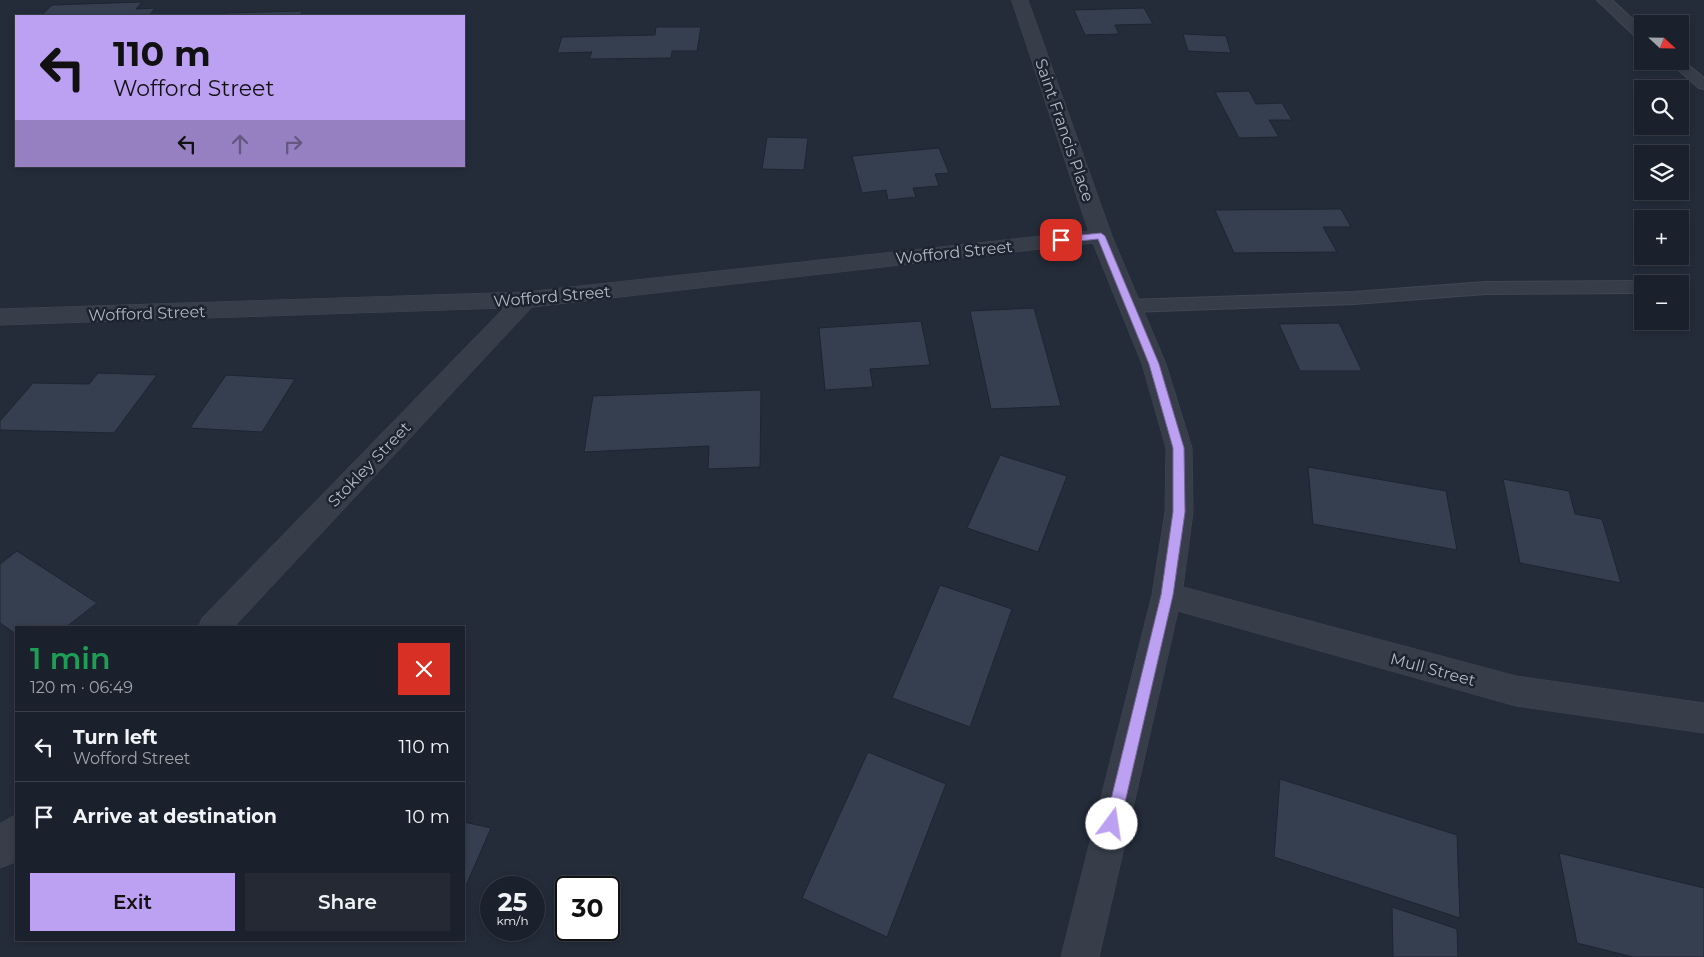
<!DOCTYPE html>
<html lang="en">
<head>
<meta charset="utf-8">
<style>
	body { margin:0; font-family:Montserrat,sans-serif; background:#242934; color:#f1f3f6; height:100vh; display:flex; flex-direction:column; font-size:19px; white-space:nowrap }
	* { box-sizing:border-box; margin:0 }
	p { font-size:16px; color:#a0a3a9 }
	.icon { flex:none; width:28px; height:28px; fill:none; stroke:currentColor; stroke-width:2; stroke-linecap:round; stroke-linejoin:round }
	.map { position:relative; flex:1; overflow:hidden }
	.drawer { position:absolute; left:15px; top:626px; width:450px; height:315px; display:flex; flex-direction:column; background:#1b212c; border-radius:0px; box-shadow:0 2px 8px #0003,0 0 0 1px #393e48 }
	.drawer>* { flex:none }
	.hud { position:absolute; left:15px; top:15px; width:450px; height:152px; border-radius:0px; box-shadow:0 2px 8px #0003,0 0 0 1px #393e48; background:#bca0f2; color:#111; overflow:hidden }
	.needle { width:32px; rotate:112deg }
	.fabs { position:absolute; left:1634px; top:15px; display:grid; gap:10px }
	.fabs a { display:grid; place-items:center; width:55px; height:55px; border-radius:0px; background:#1b212c; box-shadow:0 2px 8px #0003,0 0 0 1px #393e48; font-size:25px }
	.speed { position:absolute; left:480px; top:876px; display:flex; gap:10px; font-size:25px; font-weight:700; text-align:center }
	.speed>* { display:grid; place-content:center; width:65px; height:65px; border-radius:50%; background:#1b212c; box-shadow:0 2px 8px #0003,0 0 0 1px #393e48; line-height:1 }
	.speed small { font-size:12px; font-weight:400 }
	.speed .limit { border:2px solid #111; border-radius:8px; background:#fff; color:#111 }
	.pin { position:absolute; display:grid; place-items:center; width:42px; height:42px; color:#fff; margin:-21px; border-radius:10px; box-shadow:0 2px 8px #0006 }
	.me { position:absolute; width:55px; margin:-28px; rotate:14deg; stroke-linejoin:round; filter:drop-shadow(0 0 4px #0008) }
	.turn { display:flex; align-items:center; gap:18px; height:105px; padding:0 15px; font-size:22px }
	.turn .icon { width:65px; height:65px; stroke-width:2.5 }
	.turn b { display:block; font-size:35px; line-height:42px }
	.lanes { display:flex; align-items:center; height:48px; padding:0 15px; background:#0003; justify-content:center; gap:25px; direction:ltr }
	.lanes .off { opacity:.35 }
	.round { display:grid; place-items:center; flex:none; width:52px; height:52px; border-radius:0px; background:#242934 }
	.headline { display:flex; align-items:center; justify-content:space-between; height:85px; padding:0 15px }
	h1 { font-size:30px; font-weight:600; line-height:38px; color:#1e9e55 }
	.cta { display:flex; gap:10px; margin-top:auto; padding:10px 15px }
	.cta a { flex:1; height:58px; border-radius:0px; background:#bca0f2; color:#111; font-size:20px; font-weight:600; line-height:58px; text-align:center }
	.cta a+a { background:#242934; color:#f1f3f6 }
	ul { padding:0; list-style:none }
	li { display:flex; align-items:center; gap:15px; height:70px; padding:0 15px; border-top:1px solid #393e48 }
	li div { flex:1 }
	li b { display:block; font-size:19px }
	li em { font-style:normal }
	.map>svg:first-child { display:block }
	.building { fill:#363f50; stroke:#1e2531 }
	.lines { fill:none; stroke-linecap:round; stroke-linejoin:round }
	.lane-casing { stroke:#404753; stroke-width:2 }
	.street-casing { stroke:#404753; stroke-width:1 }
	.lane { fill:#373e4a; fill-rule:evenodd }
	.street { fill:#373e4a; fill-rule:evenodd }
	.route { fill:#bca0f2; stroke:#7a689d }
	.labels { text-anchor:middle; stroke-width:5; stroke-linejoin:round; paint-order:stroke }
	.street-label { font-size:16px; fill:#b3b9c6; stroke:#1d232f }
</style>
</head>
<body>
<div class="map">
<svg width="1704" height="957" viewBox="0 0 1704 957">
	<rect width="100%" height="100%" fill="#242c3a"/>
	<g class="building">
		<polygon points="142,2 136,9 155,8 149,16 41,16 52,5"/>
		<polygon points="1144,8 1153,24 1115,25 1119,34 1085,35 1074,10"/>
		<polygon points="303,11 299,16 222,16 225,13"/>
		<polygon points="656,27 701,27 697,51 672,51 671,58 589,59 592,52 557,53 562,37 655,35"/>
		<polygon points="1183,34 1226,36 1231,53 1188,51"/>
		<polygon points="1249,91 1256,104 1282,103 1292,120 1269,120 1279,137 1239,138 1215,92"/>
		<polygon points="767,137 808,138 804,170 762,169"/>
		<polygon points="939,148 949,173 935,174 939,186 913,188 916,197 888,200 886,190 862,193 852,156"/>
		<polygon points="1341,209 1351,227 1323,227 1337,252 1234,253 1215,210"/>
		<polygon points="1034,308 1061,406 991,409 970,311"/>
		<polygon points="921,321 930,365 870,369 873,387 825,390 819,328"/>
		<polygon points="1339,323 1362,371 1300,371 1279,324"/>
		<polygon points="98,373 157,375 114,433 0,430 0,421 33,383 89,384"/>
		<polygon points="226,375 295,379 262,432 190,428"/>
		<polygon points="761,390 760,467 708,469 709,446 584,452 593,396"/>
		<polygon points="1000,455 1067,476 1038,552 967,528"/>
		<polygon points="1308,467 1446,491 1457,550 1313,524"/>
		<polygon points="1503,479 1569,491 1575,514 1602,519 1621,583 1520,563"/>
		<polygon points="17,551 97,603 65,628 16,628 16,634 0,623 0,564"/>
		<polygon points="940,585 1012,609 970,727 892,698"/>
		<polygon points="868,752 946,784 887,937 802,898"/>
		<polygon points="1280,779 1457,835 1460,918 1274,857"/>
		<polygon points="464,822 491,828 464,890"/>
		<polygon points="1559,853 1704,888 1704,957 1633,957 1577,943"/>
		<polygon points="1392,907 1457,929 1458,957 1393,957"/>
	</g>
	<g class="lines">
		<defs>
			<g id="lane">
				<polygon points="1597,0 1612,0 1642,28 1642,39 1637,38"/>
				<polygon points="1680,58 1704,78 1704,89 1699,88 1668,61 1680,61"/>
				<polygon points="1639,281 1646,284 1642,284 1642,292 1639,293 1486,294 1354,304 1130,312 1123,310 1120,306 1123,302 1130,300 1354,292 1486,282"/>
			</g>
			<g id="street">
				<polygon points="1012,0 1028,0 1112,236 1166,364 1192,448 1193,512 1183,587 1516,676 1704,703 1704,733 1516,706 1178,611 1099,957 1061,957 1152,595 1165,512 1166,448 1142,364 1093,243 532,307 233,628 198,628 202,618 504,308 0,325 0,309 525,292 1088,231"/>
				<polygon points="16,815 16,859 13,863 0,868 0,824"/>
			</g>
		</defs>
		<use href="#lane" class="lane-casing"/>
		<use href="#street" class="street-casing"/>
		<use href="#lane" class="lane"/>
		<use href="#street" class="street"/>
	</g>
	<polygon class="route" points="1101,233 1105,236 1159,364 1184,448 1185,512 1173,595 1120,824 1117,829 1112,831 1107,829 1105,824 1161,595 1173,512 1173,448 1149,364 1098,239 1061,243 1057,240 1061,237"/>
	<g class="labels">
		<g class="street-label">
			<text transform="translate(1065 130) rotate(71)" y="6">Saint Francis Place</text>
			<text transform="translate(954 252) rotate(-6)" y="6">Wofford Street</text>
			<text transform="translate(552 296) rotate(-5)" y="6">Wofford Street</text>
			<text transform="translate(147 313) rotate(-2)" y="6">Wofford Street</text>
			<text transform="translate(369 464) rotate(-46)" y="6">Stokley Street</text>
			<text transform="translate(1433 669) rotate(15)" y="6">Mull Street</text>
		</g>
	</g>
</svg>
<div class="fabs">
<a><svg class="needle" viewBox="-14 -14 28 28"><path d="M0-13l5 13h-10z" fill="#e53935"/><path d="M0 13l5-13h-10z" fill="#a0a3a9"/></svg></a>
<a><svg class="icon" aria-label="search" viewBox="0 0 24 24"><circle cx="10" cy="10" r="6"/><path d="M15 15l6 6"/></svg></a>
<a><svg class="icon" aria-label="layers" viewBox="0 0 24 24"><path d="M12 4l9 5-9 5-9-5zM3 14l9 5 9-5"/></svg></a>
<a>+</a>
<a>−</a>
</div>
<div class="speed"><div>25<small>km/h</small></div><div class="limit">30</div></div>
<div class="pin" style="left:1061px;top:240px;background:#d93025"><svg class="icon" aria-label="arrive" viewBox="0 0 24 24"><path d="M6 21V4h12l-3 4 3 4H6"/></svg></div>
<svg class="me" style="left:1112px;top:824px" viewBox="-20 -20 40 40"><circle r="19" fill="#fff"/><path d="M0-13L10 11 0 6-10 11z" fill="#bca0f2"/></svg>
<div class="hud">
<div class="turn"><svg class="icon" aria-label="left" viewBox="0 0 24 24"><path d="M17 20v-9H6M10 6l-5 5 5 5"/></svg><div><b>110 m</b>Wofford Street</div></div>
<div class="lanes"><svg class="icon" aria-label="left" viewBox="0 0 24 24"><path d="M17 20v-9H6M10 6l-5 5 5 5"/></svg><svg class="icon off" aria-label="ahead" viewBox="0 0 24 24"><path d="M12 20V5M6 11l6-6 6 6"/></svg><svg class="icon off" aria-label="right" viewBox="0 0 24 24"><path d="M7 20v-9h11M14 6l5 5-5 5"/></svg></div>
</div>
<section class="drawer">
<div class="headline"><div><h1>1 min</h1><p>120 m · 06:49</p></div><a class="round" style="background:#d93025;color:#fff"><svg class="icon" aria-label="close" viewBox="0 0 24 24"><path d="M6 6l12 12M18 6L6 18"/></svg></a></div>
<ul>
<li><svg class="icon" aria-label="left" viewBox="0 0 24 24"><path d="M17 20v-9H6M10 6l-5 5 5 5"/></svg><div><b>Turn left</b><p>Wofford Street</p></div><em>110 m</em></li>
<li><svg class="icon" aria-label="arrive" viewBox="0 0 24 24"><path d="M6 21V4h12l-3 4 3 4H6"/></svg><div><b>Arrive at destination</b></div><em>10 m</em></li>
</ul>
<div class="cta"><a>Exit</a><a>Share</a></div>
</section>
</div>
</body>
</html>
